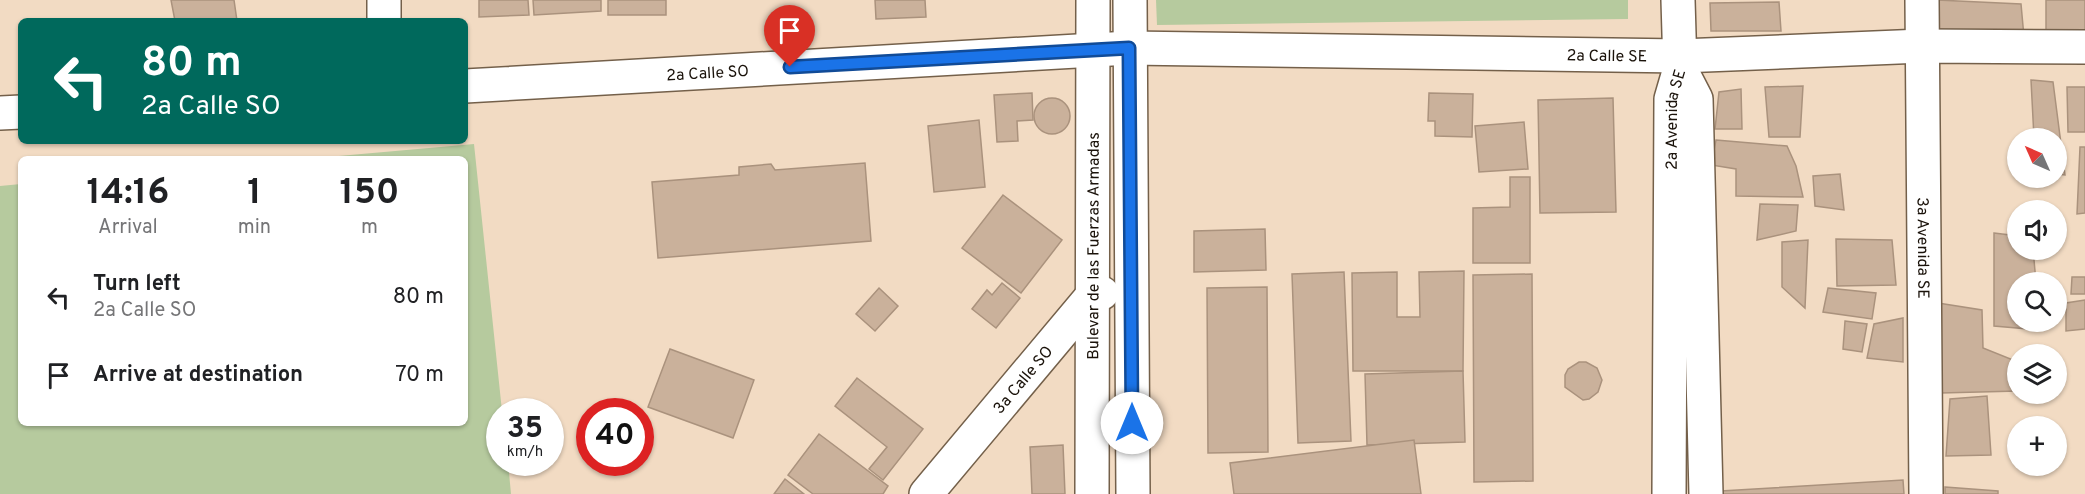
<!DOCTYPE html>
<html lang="en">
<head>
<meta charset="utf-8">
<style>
	body { margin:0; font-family:Overpass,sans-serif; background:#f6f6f6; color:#202124; height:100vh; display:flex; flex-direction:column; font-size:22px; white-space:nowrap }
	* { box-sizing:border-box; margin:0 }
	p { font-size:20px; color:#757577 }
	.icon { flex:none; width:33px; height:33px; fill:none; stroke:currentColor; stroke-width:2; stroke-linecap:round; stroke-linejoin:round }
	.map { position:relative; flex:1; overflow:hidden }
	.details { position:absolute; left:18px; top:156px; width:450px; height:270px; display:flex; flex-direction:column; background:#fff; border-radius:9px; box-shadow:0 2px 4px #0004 }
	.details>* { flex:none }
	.hud { position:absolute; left:18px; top:18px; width:450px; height:126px; border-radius:9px; box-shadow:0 2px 4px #0004; background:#00695c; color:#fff; overflow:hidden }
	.needle { width:39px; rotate:315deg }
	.buttons { position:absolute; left:2007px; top:128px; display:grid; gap:12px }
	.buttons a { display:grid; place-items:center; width:60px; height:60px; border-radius:50%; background:#fff; box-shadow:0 2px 4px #0004; font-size:30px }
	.speed { position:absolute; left:486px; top:398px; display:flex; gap:12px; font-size:30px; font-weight:700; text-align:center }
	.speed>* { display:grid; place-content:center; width:78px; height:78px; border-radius:50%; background:#fff; box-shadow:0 2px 4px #0004; line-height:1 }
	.speed small { font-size:15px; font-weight:400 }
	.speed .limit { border:9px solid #d22; background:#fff; color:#111 }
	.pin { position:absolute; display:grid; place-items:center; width:51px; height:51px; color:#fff; margin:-62px -26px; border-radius:50% 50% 50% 0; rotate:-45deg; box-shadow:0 0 6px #0007 }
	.pin .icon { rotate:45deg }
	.me { position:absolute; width:66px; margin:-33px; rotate:0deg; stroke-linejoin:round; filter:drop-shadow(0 0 4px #0008) }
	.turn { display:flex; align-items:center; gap:21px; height:126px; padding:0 24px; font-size:27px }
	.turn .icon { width:78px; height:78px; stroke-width:2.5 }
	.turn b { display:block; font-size:42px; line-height:51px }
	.eta { display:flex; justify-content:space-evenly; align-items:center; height:102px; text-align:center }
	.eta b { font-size:36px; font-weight:700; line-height:42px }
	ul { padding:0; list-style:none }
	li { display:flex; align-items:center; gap:18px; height:78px; padding:0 24px }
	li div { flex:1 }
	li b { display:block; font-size:22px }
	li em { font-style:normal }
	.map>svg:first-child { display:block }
	.green { fill:#b6ca9e }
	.building { fill:#cab19b; stroke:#aa927d; stroke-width:1.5 }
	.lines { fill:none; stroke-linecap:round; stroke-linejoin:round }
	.minor-casing { stroke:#74604a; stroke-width:36 }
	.minor { stroke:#fff; stroke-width:33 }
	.route-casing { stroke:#114b97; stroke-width:15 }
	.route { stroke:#1a73e8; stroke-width:10 }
	.labels { text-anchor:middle; stroke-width:4.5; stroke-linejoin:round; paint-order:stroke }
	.street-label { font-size:16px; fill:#1a120a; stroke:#f2dbc3 }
</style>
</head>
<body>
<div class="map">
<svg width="2085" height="494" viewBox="0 0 2085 494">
	<rect width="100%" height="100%" fill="#f2dbc3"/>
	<g class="green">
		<polygon points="1156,0 1628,0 1628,19 1157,25"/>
		<polygon points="474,144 502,411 500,411 500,462 508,462 511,494 0,494 0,186 21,184 21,423 465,423 465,159 305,159"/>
	</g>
	<g class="building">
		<polygon points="171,0 234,0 237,21 175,21"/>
		<polygon points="479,0 528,0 529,15 479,17"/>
		<polygon points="533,0 601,0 601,11 534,15"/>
		<rect x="608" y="0" width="58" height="15"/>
		<polygon points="875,0 925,0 926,17 876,19"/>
		<polygon points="1937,0 2021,4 2024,37 1937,35"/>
		<polygon points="2046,0 2085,0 2085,37 2046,38"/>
		<polygon points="1779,2 1781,31 1711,31 1710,3"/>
		<polygon points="2031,80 2053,82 2065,175 2056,174 2056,138 2034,138"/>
		<polygon points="1803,86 1800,137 1769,137 1765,87"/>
		<polygon points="2067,87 2085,87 2085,132 2068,132"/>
		<polygon points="1741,89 1742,129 1715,129 1719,92"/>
		<polygon points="1032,93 1033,120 1017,121 1018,141 997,142 994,95"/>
		<polygon points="1429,93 1473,94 1472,137 1435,136 1435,121 1428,121"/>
		<polygon points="1613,98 1616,212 1540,213 1538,100"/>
		<circle cx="1052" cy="116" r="18"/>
		<polygon points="979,120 985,187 934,192 928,126"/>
		<polygon points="1524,122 1528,169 1479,172 1475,126"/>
		<polygon points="1716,140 1787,146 1796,166 1803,197 1736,196 1736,169 1711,165"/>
		<polygon points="2080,147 2085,147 2085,213 2077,214"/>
		<polygon points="865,163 871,241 658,258 652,182 739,175 739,167 771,164 775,170"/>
		<polygon points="1840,174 1844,210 1815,206 1813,176"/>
		<polygon points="1510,177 1530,177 1530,263 1473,263 1473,208 1510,207"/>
		<polygon points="1003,195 1062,240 1021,293 962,248"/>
		<polygon points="1760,204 1798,205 1796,231 1757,240"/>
		<polygon points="1265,229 1266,270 1194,272 1194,231"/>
		<polygon points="1994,233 2018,236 2018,249 2033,249 2036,282 2018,282 2018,321 2040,321 2041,330 1994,326"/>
		<polygon points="1836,239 1892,240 1896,285 1837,286"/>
		<polygon points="1808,240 1805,308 1782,287 1782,242"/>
		<polygon points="1464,271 1463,371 1353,371 1352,273 1397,272 1397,317 1420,317 1419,272"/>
		<polygon points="1344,272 1351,441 1298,443 1292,274"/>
		<polygon points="1532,274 1533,481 1474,482 1473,275"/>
		<polygon points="2072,277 2085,277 2085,294 2071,294"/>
		<polygon points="1002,283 1020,298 996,328 972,309 987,290 992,295"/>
		<polygon points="1267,287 1268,452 1208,453 1207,288"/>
		<polygon points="879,288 898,306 875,331 856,314"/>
		<polygon points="1828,288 1876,293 1872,319 1823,312"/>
		<polygon points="2085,300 2085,329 2066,331 2066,303"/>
		<polygon points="1938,303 1982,310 1983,348 2018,362 2018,391 1941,393"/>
		<polygon points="1903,318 1903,362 1867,358 1874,324"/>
		<polygon points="1845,321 1867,324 1862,352 1843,349"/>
		<polygon points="670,349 754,380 733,438 648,407"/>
		<polygon points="1579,362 1586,362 1597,368 1602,380 1598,392 1589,399 1583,400 1565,387 1565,375 1568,369"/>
		<polygon points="1463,371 1465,442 1367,445 1365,374"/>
		<polygon points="857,378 923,429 883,480 869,469 887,447 835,406"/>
		<polygon points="1987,396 1991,455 1946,456 1950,399"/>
		<polygon points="819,434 888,486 883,494 813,494 788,475"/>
		<polygon points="1414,440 1421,494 1234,494 1230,463"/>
		<polygon points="1063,445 1065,494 1032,494 1030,447"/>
		<polygon points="785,479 804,494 774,494"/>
		<polygon points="1903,480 1904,494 1721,494 1721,491"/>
		<polygon points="1945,487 1998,491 1998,494 1945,494"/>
	</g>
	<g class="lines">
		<defs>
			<g id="minor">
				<polyline points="384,0 384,21"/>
				<polyline points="1130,0 1133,494"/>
				<path id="s1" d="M1922,0L1926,494"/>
				<polyline points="1680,68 1696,99 1706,494"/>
				<path id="s2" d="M465,86L1129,48L1681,56L1922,46L2085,47"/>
				<polyline points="0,113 21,112"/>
				<path id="s3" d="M926,494L1092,296L1102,293"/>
				<path id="s4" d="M1092,494L1093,0"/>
				<path id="s5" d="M1669,494L1671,99L1680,68L1678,0"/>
			</g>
		</defs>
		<use href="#minor" class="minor-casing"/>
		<use href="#minor" class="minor"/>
	</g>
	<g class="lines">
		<defs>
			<polyline id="route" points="790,67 1129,48 1132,423"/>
		</defs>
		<use href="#route" class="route-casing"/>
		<use href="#route" class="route"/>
	</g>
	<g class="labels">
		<g class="street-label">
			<text dy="6" stroke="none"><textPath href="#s2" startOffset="1143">2a Calle SE</textPath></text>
			<text dy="6" stroke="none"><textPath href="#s2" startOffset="243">2a Calle SO</textPath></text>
			<text dy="6" stroke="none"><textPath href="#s5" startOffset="375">2a Avenida SE</textPath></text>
			<text dy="6" stroke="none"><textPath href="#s4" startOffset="248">Bulevar de las Fuerzas Armadas</textPath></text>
			<text dy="6" stroke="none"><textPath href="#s1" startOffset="248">3a Avenida SE</textPath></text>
			<text dy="6" stroke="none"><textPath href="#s3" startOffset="150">3a Calle SO</textPath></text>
		</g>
	</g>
</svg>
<div class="buttons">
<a><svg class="needle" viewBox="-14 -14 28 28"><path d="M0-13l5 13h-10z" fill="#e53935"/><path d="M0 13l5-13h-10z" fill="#757577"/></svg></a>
<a><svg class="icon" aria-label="sound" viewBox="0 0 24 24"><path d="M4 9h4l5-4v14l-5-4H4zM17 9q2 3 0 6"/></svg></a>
<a><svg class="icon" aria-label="search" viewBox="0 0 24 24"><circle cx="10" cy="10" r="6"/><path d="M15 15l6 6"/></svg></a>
<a><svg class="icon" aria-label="layers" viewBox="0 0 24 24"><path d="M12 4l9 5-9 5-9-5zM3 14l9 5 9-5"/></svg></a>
<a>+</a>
</div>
<div class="speed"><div>35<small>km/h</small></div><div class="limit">40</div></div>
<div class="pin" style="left:790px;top:67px;background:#d93025"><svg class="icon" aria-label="arrive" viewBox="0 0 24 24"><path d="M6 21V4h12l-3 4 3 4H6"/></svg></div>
<svg class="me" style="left:1132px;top:423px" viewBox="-20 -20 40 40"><circle r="19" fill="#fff"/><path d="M0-13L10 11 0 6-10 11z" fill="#1a73e8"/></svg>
<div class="hud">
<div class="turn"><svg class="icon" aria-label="left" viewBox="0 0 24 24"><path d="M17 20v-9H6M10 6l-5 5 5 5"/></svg><div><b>80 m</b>2a Calle SO</div></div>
</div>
<section class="details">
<div class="eta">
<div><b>14:16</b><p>Arrival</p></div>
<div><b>1</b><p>min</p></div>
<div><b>150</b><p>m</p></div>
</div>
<ul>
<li><svg class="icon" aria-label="left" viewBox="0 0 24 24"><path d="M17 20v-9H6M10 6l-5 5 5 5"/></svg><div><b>Turn left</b><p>2a Calle SO</p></div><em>80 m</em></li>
<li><svg class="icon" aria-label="arrive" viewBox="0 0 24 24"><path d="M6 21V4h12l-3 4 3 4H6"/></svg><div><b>Arrive at destination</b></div><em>70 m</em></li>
</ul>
</section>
</div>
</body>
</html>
